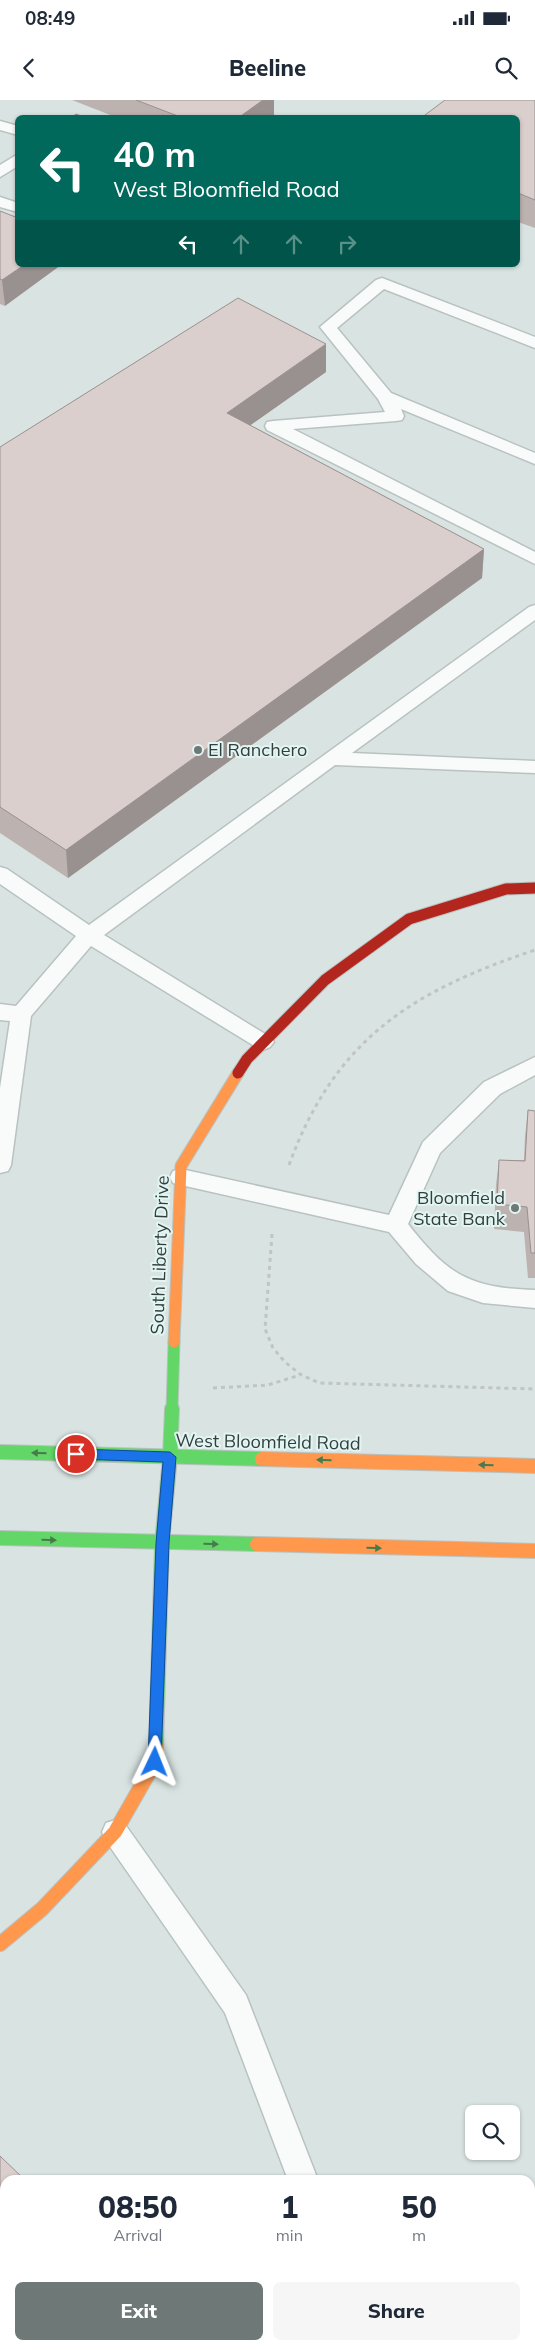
<!DOCTYPE html>
<html lang="en">
<head>
<meta charset="utf-8">
<style>
	body { margin:0; font-family:Mulish,sans-serif; background:#f6f6f7; color:#1f2937; height:100vh; display:flex; flex-direction:column; font-size:19px; white-space:nowrap }
	* { box-sizing:border-box; margin:0 }
	p { font-size:16px; color:#747a83 }
	.icon { flex:none; width:28px; height:28px; fill:none; stroke:currentColor; stroke-width:2; stroke-linecap:round; stroke-linejoin:round }
	.map { position:relative; flex:1; overflow:hidden }
	.side { position:absolute; left:0px; top:2075px; width:535px; height:175px; display:flex; flex-direction:column; background:#fff; border-radius:15px 15px 0 0; box-shadow:0 1px 4px #0004 }
	.side>* { flex:none }
	.banner { position:absolute; left:15px; top:15px; width:505px; height:152px; border-radius:8px; box-shadow:0 1px 4px #0004; background:#00695c; color:#fff; overflow:hidden }
	.fabs { position:absolute; left:465px; top:2005px; display:grid; gap:10px }
	.fabs a { display:grid; place-items:center; width:55px; height:55px; border-radius:8px; background:#fff; box-shadow:0 1px 4px #0004; font-size:25px }
	.pin { position:absolute; display:grid; place-items:center; width:42px; height:42px; color:#fff; margin:-21px; border:2px solid #fff; border-radius:50%; box-shadow:0 1px 5px #0007 }
	.me { position:absolute; width:55px; margin:-28px; rotate:2deg; stroke-linejoin:round; filter:drop-shadow(0 0 4px #0008) }
	.turn { display:flex; align-items:center; gap:18px; height:105px; padding:0 15px; font-size:22px }
	.turn .icon { width:65px; height:65px; stroke-width:2.5 }
	.turn b { display:block; font-size:35px; line-height:42px }
	.lanes { display:flex; align-items:center; height:48px; padding:0 15px; background:#0003; justify-content:center; gap:25px; direction:ltr }
	.lanes .off { opacity:.35 }
	.eta { display:flex; justify-content:space-evenly; align-items:center; height:85px; text-align:center }
	.eta b { font-size:30px; font-weight:800; line-height:35px }
	.action { display:flex; gap:10px; margin-top:auto; padding:10px 15px }
	.action a { flex:1; height:58px; border-radius:8px; background:#6e7877; color:#fff; font-size:20px; font-weight:800; line-height:58px; text-align:center }
	.action a+a { background:#f6f6f7; color:#1f2937 }
	.status { display:flex; justify-content:space-between; align-items:center; height:35px; padding:0 25px; background:#fff; direction:ltr }
	.status svg { height:14px; fill:currentColor }
	header { display:flex; justify-content:space-between; align-items:center; height:65px; padding:0 15px; background:#fff; font-size:22px; font-weight:800 }
	.map>svg:first-child { display:block }
	.lines { fill:none; stroke-linecap:round; stroke-linejoin:round }
	.lane-casing { stroke:#b9c2c0; stroke-width:3 }
	.fast-far1-casing { stroke:#b9c2c0; stroke-width:13 }
	.fast-casing { stroke:#b9c2c0; stroke-width:16 }
	.slow-far1-casing { stroke:#b9c2c0; stroke-width:13 }
	.slow-casing { stroke:#b9c2c0; stroke-width:16 }
	.jam-casing { stroke:#b9c2c0; stroke-width:13 }
	.path { stroke:#c0c4c3; stroke-width:3; stroke-dasharray:4 4; stroke-linecap:butt }
	.lane { fill:#f9fbfb; fill-rule:evenodd }
	.fast-far1 { stroke:#63d668; stroke-width:11 }
	.fast { stroke:#63d668; stroke-width:14 }
	.slow-far1 { stroke:#ff974d; stroke-width:11 }
	.slow { stroke:#ff974d; stroke-width:14 }
	.jam { stroke:#b3261e; stroke-width:11 }
	.wall { fill:#bcb2b0 }
	.shaded-wall { fill:#999190 }
	.building { fill:#dbcfcd; stroke:#999190 }
	.oneway { fill:#477b4e }
	.route { fill:#1a73e8; stroke:#114b97 }
	.poi-dot { fill:#6e7877; stroke:#e1f6f3; stroke-width:2 }
	.labels { text-anchor:middle; stroke-width:4; stroke-linejoin:round; paint-order:stroke }
	.poi-label { font-size:18px; fill:#353e3d; stroke:#e1f6f3; text-anchor:start }
	.street-label { font-size:18px; fill:#353e3d; stroke:#e1f6f3 }
</style>
</head>
<body>
<div class="status"><b>08:49</b><svg viewBox="0 0 49 12"><path d="M0 12V9h3v3zM5 12V6h3v6zM10 12V3h3v9zM15 12V0h3v12zM26 1h20v11H26zM47 4h2v5h-2z"/></svg></div>
<header><svg class="icon" aria-label="back" viewBox="0 0 24 24"><path d="M15 5l-7 7 7 7"/></svg>Beeline<svg class="icon" aria-label="search" viewBox="0 0 24 24"><circle cx="10" cy="10" r="6"/><path d="M15 15l6 6"/></svg></header>
<div class="map">
<svg width="535" height="2250" viewBox="0 0 535 2250">
	<rect width="100%" height="100%" fill="#d9e4e2"/>
	<g class="lines">
		<defs>
			<g id="lane">
				<polygon points="0,21 18,26 18,35 0,30"/>
				<polygon points="18,54 18,66 0,77 0,65"/>
				<polygon points="0,97 18,103 18,112 0,107"/>
				<polygon points="382,178 535,237 535,248 384,189 337,228 391,293 535,353 535,364 401,309 404,316 402,320 396,321 293,329 535,452 535,464 267,330 265,326 267,322 273,321 385,312 378,299 320,227 376,180"/>
				<polygon points="535,505 535,520 352,653 535,661 535,673 335,665 104,835 270,937 274,942 270,947 263,950 256,947 91,846 31,916 11,1065 8,1071 0,1073 0,988 10,921 0,920 0,904 16,906 76,836 0,784 0,767 7,769 89,825 529,507"/>
				<path d="M535,957V975L500,994L440,1053L408,1124C448,1175 469,1188 535,1190V1208L483,1203L448,1191L416,1164L389,1132L181,1085L173,1083L170,1077L173,1071L181,1069L389,1115L423,1042L484,982Z"/>
				<polygon points="115,1720 124,1723 246,1895 318,2080 288,2080 225,1913 106,1741 102,1732 106,1723"/>
				<polygon points="260,2245 290,2245 289,2250 259,2250"/>
			</g>
			<polyline id="fast-far1" points="172,1310 174,1242"/>
			<g id="fast">
				<polyline points="0,1352 262,1359"/>
				<polyline points="0,1438 257,1444"/>
				<polyline points="156,1646 162,1443 170,1357 172,1309"/>
			</g>
			<polyline id="slow-far1" points="174,1242 181,1066 238,973"/>
			<g id="slow">
				<polyline points="262,1359 535,1366"/>
				<polyline points="257,1444 535,1451"/>
				<polyline points="0,1844 42,1809 115,1732 155,1662 156,1646"/>
			</g>
			<polyline id="jam" points="238,973 247,959 325,880 409,819 506,789 535,788"/>
		</defs>
		<use href="#lane" class="lane-casing"/>
		<use href="#fast-far1" class="fast-far1-casing"/>
		<use href="#fast" class="fast-casing"/>
		<use href="#slow-far1" class="slow-far1-casing"/>
		<use href="#slow" class="slow-casing"/>
		<use href="#jam" class="jam-casing"/>
		<g class="path">
			<path d="M289,1065C335,939 412,891 535,850"/>
			<polyline points="272,1134 265,1229 273,1248 285,1262 300,1274 319,1283 535,1289"/>
			<polyline points="213,1288 268,1285 300,1275"/>
		</g>
		<use href="#lane" class="lane"/>
		<use href="#fast-far1" class="fast-far1"/>
		<use href="#fast" class="fast"/>
		<use href="#slow-far1" class="slow-far1"/>
		<use href="#slow" class="slow"/>
		<use href="#jam" class="jam"/>
	</g>
	<g class="wall">
		<polygon points="72,0 274,0 274,18 118,18"/>
		<polygon points="535,0 535,128 518,122 518,18"/>
		<polygon points="0,111 5,206 0,204"/>
		<polygon points="326,272 250,325 484,449 482,478 68,778 0,733 0,347"/>
		<polygon points="528,1010 535,1011 535,1178 528,1178 524,1132 494,1129 496,1085 499,1060 524,1060 525,1036"/>
	</g>
	<g class="shaded-wall">
		<polygon points="263,0 274,0 274,18 238,18"/>
		<polygon points="24,165 61,165 5,206 2,180"/>
		<polygon points="326,244 326,272 228,341 227,313"/>
		<polygon points="484,449 482,478 68,778 66,750"/>
		<polygon points="5,2128 5,2146 0,2151 0,2134"/>
	</g>
	<g class="building">
		<polygon points="136,0 263,0 238,18 183,18"/>
		<polygon points="445,0 535,0 535,100 518,93 518,18 421,18"/>
		<polygon points="76,14 86,18 71,18"/>
		<polygon points="0,111 18,118 18,165 24,165 2,180 0,179"/>
		<polygon points="238,198 326,244 227,313 484,449 66,750 0,707 0,347"/>
		<polygon points="528,1010 535,1011 535,1153 531,1153 527,1107 497,1104 499,1060 525,1061"/>
		<polygon points="0,2056 25,2080 5,2080 5,2128 0,2134"/>
	</g>
	<defs><path id="oneway-solid" d="M-6-.8H1V-3.2L6.5 0L1 3.2V.8H-6Z" transform="scale(1.25)"/></defs>
	<g class="oneway">
		<use href="#oneway-solid" transform="translate(39 1353) rotate(-178)"/>
		<use href="#oneway-solid" transform="translate(324 1360) rotate(-179)"/>
		<use href="#oneway-solid" transform="translate(486 1365) rotate(-178)"/>
		<use href="#oneway-solid" transform="translate(49 1440) rotate(1)"/>
		<use href="#oneway-solid" transform="translate(211 1444) rotate(1)"/>
		<use href="#oneway-solid" transform="translate(374 1448) rotate(1)"/>
	</g>
	<polygon class="route" points="76,1349 170,1352 176,1357 169,1443 161,1662 159,1666 155,1668 150,1666 148,1662 156,1443 163,1362 76,1359 69,1354"/>
	<g class="poi-dot">
		<circle cx="198" cy="650" r="5"/>
		<circle cx="515" cy="1108" r="5"/>
	</g>
	<g class="labels">
		<g class="poi-label">
			<text x="208" y="656">El Ranchero</text>
			<text x="505" y="1104" text-anchor="end">Bloomfield<tspan x="505" dy="21">State Bank</tspan></text>
		</g>
		<g class="street-label">
			<text transform="translate(160 1155) rotate(-88)" y="6">South Liberty Drive</text>
			<text transform="translate(268 1342) rotate(1)" y="6">West Bloomfield Road</text>
		</g>
	</g>
</svg>
<div class="fabs">
<a><svg class="icon" aria-label="search" viewBox="0 0 24 24"><circle cx="10" cy="10" r="6"/><path d="M15 15l6 6"/></svg></a>
</div>
<div class="pin" style="left:76px;top:1354px;background:#d93025"><svg class="icon" aria-label="arrive" viewBox="0 0 24 24"><path d="M6 21V4h12l-3 4 3 4H6"/></svg></div>
<svg class="me" style="left:155px;top:1662px" viewBox="-20 -20 40 40"><path d="M0-17L14 15 0 8-14 15z" fill="#1a73e8" stroke="#fff" stroke-width="4"/></svg>
<div class="banner">
<div class="turn"><svg class="icon" aria-label="left" viewBox="0 0 24 24"><path d="M17 20v-9H6M10 6l-5 5 5 5"/></svg><div><b>40 m</b>West Bloomfield Road</div></div>
<div class="lanes"><svg class="icon" aria-label="left" viewBox="0 0 24 24"><path d="M17 20v-9H6M10 6l-5 5 5 5"/></svg><svg class="icon off" aria-label="ahead" viewBox="0 0 24 24"><path d="M12 20V5M6 11l6-6 6 6"/></svg><svg class="icon off" aria-label="ahead" viewBox="0 0 24 24"><path d="M12 20V5M6 11l6-6 6 6"/></svg><svg class="icon off" aria-label="right" viewBox="0 0 24 24"><path d="M7 20v-9h11M14 6l5 5-5 5"/></svg></div>
</div>
<section class="side">
<div class="eta">
<div><b>08:50</b><p>Arrival</p></div>
<div><b>1</b><p>min</p></div>
<div><b>50</b><p>m</p></div>
</div>
<div class="action"><a>Exit</a><a>Share</a></div>
</section>
</div>
</body>
</html>
